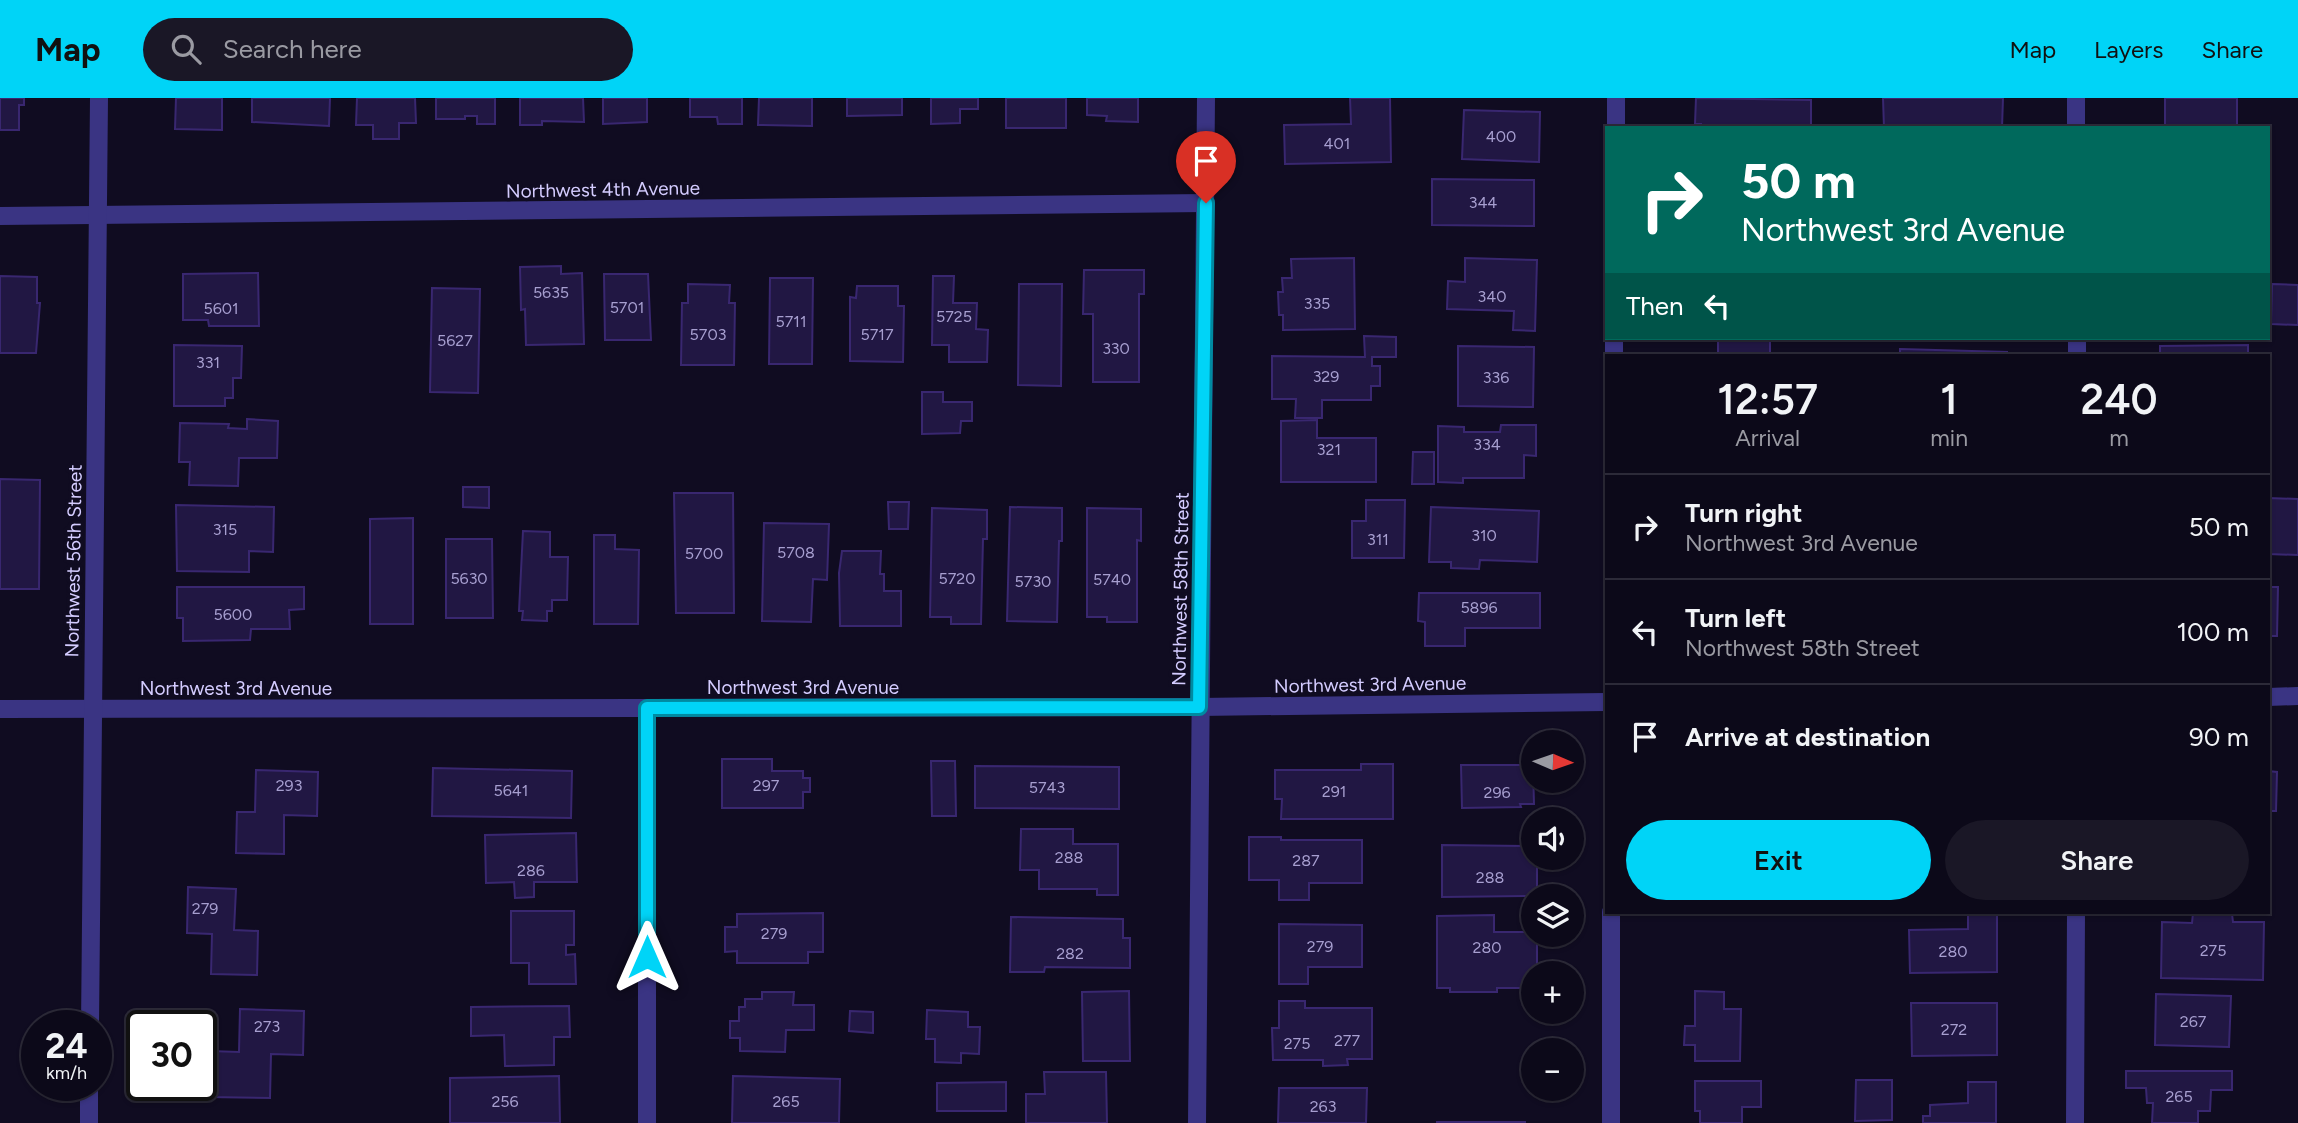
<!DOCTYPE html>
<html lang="en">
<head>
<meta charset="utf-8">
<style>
	body { margin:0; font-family:Figtree,sans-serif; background:#1a1726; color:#f1f3f6; height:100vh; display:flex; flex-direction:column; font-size:26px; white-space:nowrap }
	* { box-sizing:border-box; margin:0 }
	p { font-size:23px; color:#9a9aa2 }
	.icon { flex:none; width:38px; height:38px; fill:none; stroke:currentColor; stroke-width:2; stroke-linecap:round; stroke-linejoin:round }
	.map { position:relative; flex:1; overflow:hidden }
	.sheet { position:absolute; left:1605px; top:256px; width:665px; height:560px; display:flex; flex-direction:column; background:#0c0919; border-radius:0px; box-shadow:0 2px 5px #0004,0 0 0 2px #2c2a38 }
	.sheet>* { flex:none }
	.top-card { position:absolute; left:1605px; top:28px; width:665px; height:214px; border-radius:0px; box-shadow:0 2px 5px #0004,0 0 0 2px #2c2a38; background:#00695c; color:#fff; overflow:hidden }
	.needle { width:46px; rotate:92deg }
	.tools { position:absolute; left:1521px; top:632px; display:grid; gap:14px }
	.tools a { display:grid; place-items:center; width:63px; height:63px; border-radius:50%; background:#0c0919; box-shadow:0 2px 5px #0004,0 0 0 2px #2c2a38; font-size:35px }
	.speed { position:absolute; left:21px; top:912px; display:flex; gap:14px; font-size:35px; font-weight:700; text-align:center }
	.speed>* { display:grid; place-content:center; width:91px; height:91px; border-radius:50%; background:#0c0919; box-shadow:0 2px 5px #0004,0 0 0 2px #2c2a38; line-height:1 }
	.speed small { font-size:18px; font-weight:400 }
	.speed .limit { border:4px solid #111; border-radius:10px; background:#fff; color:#111 }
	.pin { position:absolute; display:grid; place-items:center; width:60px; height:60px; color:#fff; margin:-72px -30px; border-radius:50% 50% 50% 0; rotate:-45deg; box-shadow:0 0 7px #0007 }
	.pin .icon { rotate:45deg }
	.me { position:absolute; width:77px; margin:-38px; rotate:0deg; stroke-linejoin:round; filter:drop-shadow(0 0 5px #0008) }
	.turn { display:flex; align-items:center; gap:24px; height:147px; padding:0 21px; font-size:32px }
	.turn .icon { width:91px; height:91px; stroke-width:2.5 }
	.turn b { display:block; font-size:49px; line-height:60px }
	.then { display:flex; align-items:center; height:66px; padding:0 21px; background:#0003; gap:14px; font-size:26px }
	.eta { display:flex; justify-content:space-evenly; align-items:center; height:119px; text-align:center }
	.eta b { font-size:42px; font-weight:600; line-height:49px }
	.primary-button { display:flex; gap:14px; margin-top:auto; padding:14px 21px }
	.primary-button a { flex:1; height:80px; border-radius:42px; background:#00d4f7; color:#111; font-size:28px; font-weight:600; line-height:80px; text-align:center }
	.primary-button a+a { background:#1a1726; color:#f1f3f6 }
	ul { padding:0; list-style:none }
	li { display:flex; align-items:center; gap:21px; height:105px; padding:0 21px; border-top:2px solid #2c2a38 }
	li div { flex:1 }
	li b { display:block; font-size:26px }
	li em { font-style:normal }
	header { display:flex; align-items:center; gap:42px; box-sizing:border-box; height:98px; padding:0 35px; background:#00d4f7; color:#111 }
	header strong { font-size:33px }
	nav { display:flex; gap:38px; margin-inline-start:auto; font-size:24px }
	.search { width:490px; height:63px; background:#1a1726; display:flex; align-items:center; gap:18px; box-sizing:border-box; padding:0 24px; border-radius:38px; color:#9a9aa2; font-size:26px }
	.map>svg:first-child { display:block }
	.building { fill:#211743; stroke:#392770; stroke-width:2 }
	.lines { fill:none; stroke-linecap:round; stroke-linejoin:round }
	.minor { stroke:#3a3483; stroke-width:18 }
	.route-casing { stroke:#008aa1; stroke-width:18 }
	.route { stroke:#00d4f7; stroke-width:12 }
	.labels { text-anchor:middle; stroke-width:7; stroke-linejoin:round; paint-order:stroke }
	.number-label { font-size:16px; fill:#a79fd0 }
	.street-label { font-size:19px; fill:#d4ccff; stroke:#100c21 }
</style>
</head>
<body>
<header>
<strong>Map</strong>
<div class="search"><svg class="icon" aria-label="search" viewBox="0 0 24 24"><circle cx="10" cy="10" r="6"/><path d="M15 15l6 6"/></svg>Search here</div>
<nav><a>Map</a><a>Layers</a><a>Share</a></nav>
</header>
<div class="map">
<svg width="2298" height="1025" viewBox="0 0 2298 1025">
	<rect width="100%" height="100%" fill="#100c21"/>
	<g class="building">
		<polygon points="0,0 24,0 24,7 19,7 19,32 0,32"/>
		<polygon points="176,0 222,0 222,32 175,31"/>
		<polygon points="252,0 330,0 329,28 252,24"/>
		<polygon points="357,0 415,0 416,25 399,25 399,41 373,41 373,27 356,27"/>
		<polygon points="436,0 495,0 495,26 477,26 477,18 465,18 465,21 436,21"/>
		<polygon points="520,0 583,0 584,24 542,23 542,27 520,27"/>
		<polygon points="603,0 647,0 647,24 603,26"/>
		<polygon points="690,0 742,0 742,26 718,26 717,19 690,19"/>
		<polygon points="759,0 812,0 812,28 758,27"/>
		<polygon points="847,0 902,0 902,17 847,18"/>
		<polygon points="931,0 978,0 978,11 960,11 960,25 931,26"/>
		<rect x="1006" y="0" width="60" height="30"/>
		<polygon points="1087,0 1138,0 1138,24 1106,23 1107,18 1087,17"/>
		<polygon points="1350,0 1390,0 1391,64 1285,66 1284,27 1351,26"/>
		<polygon points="1696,0 1811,2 1811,30 1701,30 1701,26 1695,26"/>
		<polygon points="1883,0 2003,0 2002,30 1884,30"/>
		<rect x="2165" y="0" width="72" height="30"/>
		<polygon points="1464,12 1540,14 1539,64 1462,61"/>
		<polygon points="1432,81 1534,82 1534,128 1432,127"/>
		<polygon points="1354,160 1355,231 1283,232 1283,217 1279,217 1278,194 1283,194 1282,180 1292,180 1291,161"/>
		<polygon points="1465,160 1537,162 1535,233 1513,232 1514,213 1447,211 1448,183 1465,184"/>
		<polygon points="561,168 561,176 582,175 584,246 526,247 525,211 521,212 520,169"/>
		<polygon points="1084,172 1144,172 1144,196 1139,196 1139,284 1093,284 1093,216 1083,216"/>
		<polygon points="258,175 259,228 209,228 208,222 183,222 183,176"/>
		<polygon points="604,176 648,176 651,242 605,242"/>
		<polygon points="0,178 37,179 37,205 40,205 36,255 0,255"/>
		<polygon points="933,178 954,178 953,205 977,205 976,231 988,232 987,264 949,264 949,247 932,247"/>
		<polygon points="770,180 813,180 812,266 769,266"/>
		<polygon points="688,186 730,187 729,205 735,205 734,267 681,267 682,205 688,205"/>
		<polygon points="1019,186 1062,186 1061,288 1018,287"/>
		<polygon points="2272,186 2298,187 2298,227 2271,226"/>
		<polygon points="857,188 898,188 898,208 904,208 903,264 850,263 850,199 856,200"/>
		<polygon points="432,190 480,191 478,295 430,294"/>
		<polygon points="1364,238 1396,239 1396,259 1372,259 1372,268 1380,268 1380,288 1371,288 1371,302 1322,302 1322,320 1295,320 1296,301 1272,301 1272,258 1365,259"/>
		<rect x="1718" y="240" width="52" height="17"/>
		<polygon points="174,247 242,248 241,280 233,280 233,300 225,300 225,308 174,308"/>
		<polygon points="2248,247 2248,257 2160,257 2160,248"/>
		<polygon points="1458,248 1534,249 1533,309 1458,308"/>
		<polygon points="1900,251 2007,254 2007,257 1900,257"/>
		<polygon points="922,294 943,294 943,304 972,304 972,323 961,323 960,335 922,336"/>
		<polygon points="247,321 278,323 277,360 239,360 238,388 189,387 190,364 179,364 180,325 229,326 228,330 247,331"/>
		<polygon points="1317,322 1317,340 1376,340 1376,384 1281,384 1281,323"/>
		<polygon points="1501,327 1536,327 1536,358 1524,357 1524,380 1463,380 1463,385 1438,384 1438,328 1464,329 1464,334 1500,334"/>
		<polygon points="1413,354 1434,354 1434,386 1412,386"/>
		<polygon points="0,381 40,382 39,491 0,491"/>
		<polygon points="463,389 489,389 489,410 463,409"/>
		<polygon points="674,395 733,395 734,515 676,515"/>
		<polygon points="2268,400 2298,401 2298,457 2268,456"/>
		<polygon points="1366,402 1405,402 1404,460 1352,460 1352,423 1366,423"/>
		<polygon points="888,404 909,404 908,431 889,431"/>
		<polygon points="176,407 274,409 273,454 249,453 249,474 177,473"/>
		<polygon points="1010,409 1062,410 1062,443 1059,443 1057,524 1007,523"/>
		<polygon points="1431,409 1539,413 1537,464 1480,462 1479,471 1451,470 1451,464 1429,464"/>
		<polygon points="932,410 987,412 987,441 983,441 981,526 951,526 951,519 930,519"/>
		<polygon points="1087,410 1141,411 1141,443 1137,442 1137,524 1107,524 1107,519 1087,519"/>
		<polygon points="413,420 413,526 370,526 370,421"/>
		<polygon points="764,425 829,426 827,482 813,481 811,524 762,523"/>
		<polygon points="523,433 550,434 550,459 568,459 567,502 552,502 552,513 547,513 547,523 522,522 523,513 519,513"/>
		<polygon points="594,437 615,437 615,451 639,452 638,526 594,526"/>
		<polygon points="446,441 492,441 493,520 446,520"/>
		<polygon points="842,453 881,453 880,476 884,476 884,493 901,493 901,528 840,528 839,475"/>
		<polygon points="177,489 304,489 304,511 289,512 290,531 251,531 250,542 183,543 183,520 177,520"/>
		<polygon points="2268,489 2278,489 2277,538 2268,538"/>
		<polygon points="1419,495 1540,495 1540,530 1465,530 1465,548 1425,548 1425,524 1418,523"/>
		<polygon points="722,661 772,661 772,673 803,673 803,680 810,680 810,694 803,694 803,710 722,710"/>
		<polygon points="931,663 955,663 956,718 932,718"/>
		<polygon points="1361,666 1393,666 1393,721 1281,721 1282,701 1275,701 1275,672 1361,672"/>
		<polygon points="1461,667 1521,667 1521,670 1533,670 1534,706 1520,706 1521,709 1462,710"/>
		<polygon points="975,668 1119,669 1119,711 975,710"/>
		<polygon points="433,670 572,673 571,720 432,718"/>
		<polygon points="256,672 318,674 317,718 284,717 284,756 236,755 237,714 255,714"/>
		<polygon points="2268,673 2277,674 2276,713 2268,713 2268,717"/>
		<polygon points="1021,731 1073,731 1073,746 1118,746 1118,797 1097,797 1097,791 1039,791 1039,772 1020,772"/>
		<polygon points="576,735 577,784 534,784 534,799 515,800 514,784 486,785 485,737"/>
		<polygon points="1249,739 1281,739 1281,742 1362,742 1362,785 1309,785 1309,802 1279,802 1279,782 1249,782"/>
		<polygon points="1442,747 1533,748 1533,760 1537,760 1537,798 1442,799"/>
		<polygon points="188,789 236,791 234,832 258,833 257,877 211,876 212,836 187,835"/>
		<polygon points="511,813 574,813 574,847 566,847 566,857 575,856 576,886 529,886 529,865 511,865"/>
		<polygon points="1968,814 1997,814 1997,874 1910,875 1909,832 1968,831"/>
		<polygon points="823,815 823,854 808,854 808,865 737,865 737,853 725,854 725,829 737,829 737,816"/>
		<polygon points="2193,815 2232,816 2233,824 2264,824 2263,882 2161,880 2162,824 2192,825"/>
		<polygon points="1494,817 1494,834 1533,834 1533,836 1537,836 1537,875 1533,875 1533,890 1497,890 1497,894 1450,894 1450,890 1437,890 1437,818"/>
		<polygon points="1011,819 1123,821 1123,840 1130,840 1130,870 1045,869 1044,874 1010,874"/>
		<polygon points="1279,826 1362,827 1362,869 1308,869 1308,886 1279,886"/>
		<polygon points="1129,893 1130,963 1083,963 1082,894"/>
		<polygon points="1695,893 1724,894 1724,911 1741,911 1740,963 1695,963 1695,947 1684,947 1685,928 1695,928"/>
		<polygon points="762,894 794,894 793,907 814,907 814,932 786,932 785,954 740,953 740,940 730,940 730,923 739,923 739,909 745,909 745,901 762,901"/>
		<polygon points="2156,896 2231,898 2229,949 2155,947"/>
		<polygon points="1279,903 1305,903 1305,910 1372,910 1372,961 1347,961 1348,967 1323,968 1323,962 1273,962 1272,930 1279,930"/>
		<polygon points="1911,905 1997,905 1997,957 1912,958"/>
		<polygon points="569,908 570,939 554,939 554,967 505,968 504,937 471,938 471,909"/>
		<polygon points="240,911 304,913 303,957 271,956 270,1000 209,999 210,953 239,954"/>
		<polygon points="927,912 968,914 968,929 980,929 979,956 961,955 961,965 935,964 935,941 926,941"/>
		<polygon points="850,913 873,914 873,935 849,933"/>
		<polygon points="2126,973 2232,973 2232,992 2211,992 2210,1013 2198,1013 2198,1025 2152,1025 2153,1005 2147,1005 2146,990 2126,990"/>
		<polygon points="1044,974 1106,974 1107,1025 1026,1025 1026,996 1045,996"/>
		<polygon points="559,978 560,1025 450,1025 450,980"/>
		<polygon points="733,978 840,981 839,1025 732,1025"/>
		<polygon points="1856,982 1892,982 1892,1022 1855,1023"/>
		<polygon points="1695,983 1761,983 1761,1009 1742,1009 1742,1025 1700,1025 1700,1013 1695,1013"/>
		<polygon points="1006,984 1006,1013 937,1013 937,985"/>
		<polygon points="1968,984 1996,984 1996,1025 1923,1025 1923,1018 1930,1018 1930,1007 1968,1005"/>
		<polygon points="1279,990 1367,990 1366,1025 1278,1025"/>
		<rect x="1437" y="1024" width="88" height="1"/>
	</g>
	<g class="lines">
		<g class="minor">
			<polyline points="2076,0 2076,30"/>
			<polyline points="1616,30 1616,0"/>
			<polyline points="0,118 1206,105"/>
			<polyline points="2077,240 2077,257"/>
			<polyline points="1614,257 1614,240"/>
			<polyline points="2268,599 2298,598"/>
			<polyline points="0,611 1199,609 1606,604"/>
			<polyline points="90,928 99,0"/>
			<polyline points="89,1025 89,987"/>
			<polyline points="647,1025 647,610"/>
			<polyline points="1197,1025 1206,0"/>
			<polyline points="1611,1025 1611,814"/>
			<polyline points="2075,1025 2076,814"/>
		</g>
	</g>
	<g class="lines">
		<defs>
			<polyline id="route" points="647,859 647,610 1199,609 1206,105"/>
		</defs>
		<use href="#route" class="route-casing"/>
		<use href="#route" class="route"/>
	</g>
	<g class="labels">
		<g class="number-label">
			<text x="1501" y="44">400</text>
			<text x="1337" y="51">401</text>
			<text x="1483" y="110">344</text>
			<text x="551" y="200">5635</text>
			<text x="1492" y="204">340</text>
			<text x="1317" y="211">335</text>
			<text x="627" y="215">5701</text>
			<text x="221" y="216">5601</text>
			<text x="954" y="224">5725</text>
			<text x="791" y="229">5711</text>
			<text x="708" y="242">5703</text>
			<text x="877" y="242">5717</text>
			<text x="455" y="248">5627</text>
			<text x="1116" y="256">330</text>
			<text x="208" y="270">331</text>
			<text x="1326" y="284">329</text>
			<text x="1496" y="285">336</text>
			<text x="1487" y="352">334</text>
			<text x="1329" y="357">321</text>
			<text x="225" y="437">315</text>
			<text x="1484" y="443">310</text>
			<text x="1378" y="447">311</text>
			<text x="796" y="460">5708</text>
			<text x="704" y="461">5700</text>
			<text x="469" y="486">5630</text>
			<text x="957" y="486">5720</text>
			<text x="1112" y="487">5740</text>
			<text x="1033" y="489">5730</text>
			<text x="1479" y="515">5896</text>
			<text x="233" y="522">5600</text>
			<text x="289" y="693">293</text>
			<text x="766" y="693">297</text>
			<text x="1047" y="695">5743</text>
			<text x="511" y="698">5641</text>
			<text x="1334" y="699">291</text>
			<text x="1497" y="700">296</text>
			<text x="1069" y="765">288</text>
			<text x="1306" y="768">287</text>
			<text x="531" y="778">286</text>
			<text x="1490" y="785">288</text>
			<text x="205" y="816">279</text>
			<text x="774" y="841">279</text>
			<text x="1320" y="854">279</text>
			<text x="1487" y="855">280</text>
			<text x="2213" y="858">275</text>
			<text x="1953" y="859">280</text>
			<text x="1070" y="861">282</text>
			<text x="2193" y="929">267</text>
			<text x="267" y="934">273</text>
			<text x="1954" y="937">272</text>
			<text x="1347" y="948">277</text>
			<text x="1297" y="951">275</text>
			<text x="2179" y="1004">265</text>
			<text x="505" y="1009">256</text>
			<text x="786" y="1009">265</text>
			<text x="1323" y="1014">263</text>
		</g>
		<g class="street-label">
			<text transform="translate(603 91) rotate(-1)" y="7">Northwest 4th Avenue</text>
			<text transform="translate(73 463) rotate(-89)" y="7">Northwest 56th Street</text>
			<text transform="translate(1180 491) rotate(-89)" y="7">Northwest 58th Street</text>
			<text transform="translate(1370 586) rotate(-1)" y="7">Northwest 3rd Avenue</text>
			<text x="803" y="596">Northwest 3rd Avenue</text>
			<text x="236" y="597">Northwest 3rd Avenue</text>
		</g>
	</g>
</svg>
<div class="tools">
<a><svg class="needle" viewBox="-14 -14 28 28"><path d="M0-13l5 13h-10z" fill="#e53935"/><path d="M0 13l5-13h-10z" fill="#9a9aa2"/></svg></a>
<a><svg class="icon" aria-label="sound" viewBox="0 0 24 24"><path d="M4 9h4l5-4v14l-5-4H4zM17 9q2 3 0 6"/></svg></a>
<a><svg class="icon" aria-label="layers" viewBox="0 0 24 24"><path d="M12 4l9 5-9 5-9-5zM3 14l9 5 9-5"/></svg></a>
<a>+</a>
<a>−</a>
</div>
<div class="speed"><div>24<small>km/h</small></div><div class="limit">30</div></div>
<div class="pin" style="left:1206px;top:105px;background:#d93025"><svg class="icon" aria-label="arrive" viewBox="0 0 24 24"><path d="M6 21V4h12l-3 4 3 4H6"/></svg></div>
<svg class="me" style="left:647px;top:859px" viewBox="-20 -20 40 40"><path d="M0-17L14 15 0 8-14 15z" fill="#00d4f7" stroke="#fff" stroke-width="4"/></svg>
<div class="top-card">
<div class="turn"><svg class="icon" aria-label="right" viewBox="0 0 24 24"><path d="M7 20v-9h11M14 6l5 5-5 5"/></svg><div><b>50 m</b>Northwest 3rd Avenue</div></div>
<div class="then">Then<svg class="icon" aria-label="left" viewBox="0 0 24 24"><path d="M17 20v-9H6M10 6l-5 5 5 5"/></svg></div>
</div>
<section class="sheet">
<div class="eta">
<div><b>12:57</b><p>Arrival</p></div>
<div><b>1</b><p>min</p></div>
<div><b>240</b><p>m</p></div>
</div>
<ul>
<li><svg class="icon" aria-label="right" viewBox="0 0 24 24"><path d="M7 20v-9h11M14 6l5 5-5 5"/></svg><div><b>Turn right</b><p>Northwest 3rd Avenue</p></div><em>50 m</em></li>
<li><svg class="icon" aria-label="left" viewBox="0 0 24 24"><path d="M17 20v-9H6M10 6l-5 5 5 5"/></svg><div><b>Turn left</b><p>Northwest 58th Street</p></div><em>100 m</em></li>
<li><svg class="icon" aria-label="arrive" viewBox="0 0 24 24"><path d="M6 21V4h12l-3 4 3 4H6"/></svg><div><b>Arrive at destination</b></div><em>90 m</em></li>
</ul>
<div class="primary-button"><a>Exit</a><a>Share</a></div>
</section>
</div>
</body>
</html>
